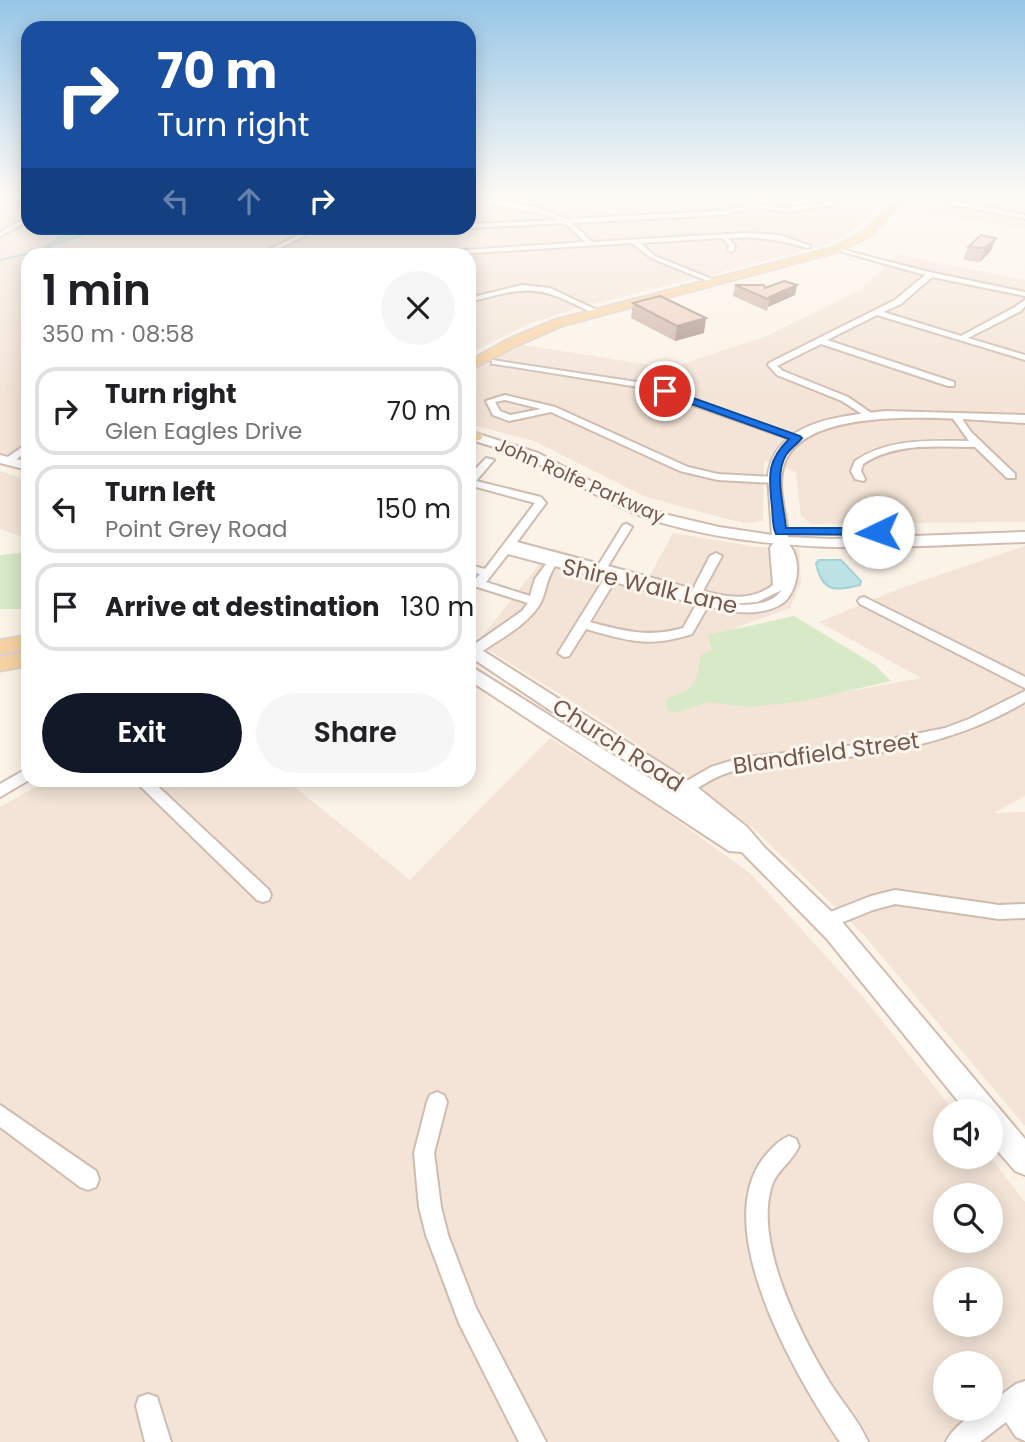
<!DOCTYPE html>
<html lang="en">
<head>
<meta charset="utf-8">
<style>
	body { margin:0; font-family:Poppins,sans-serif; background:#f6f6f6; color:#202124; height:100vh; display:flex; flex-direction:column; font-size:26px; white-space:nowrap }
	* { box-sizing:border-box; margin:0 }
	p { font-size:23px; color:#757577 }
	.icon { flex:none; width:38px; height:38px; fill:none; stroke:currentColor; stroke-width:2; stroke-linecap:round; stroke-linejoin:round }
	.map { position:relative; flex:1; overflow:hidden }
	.sheet { position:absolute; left:21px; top:248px; width:455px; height:539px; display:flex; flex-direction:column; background:#fff; border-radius:21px; box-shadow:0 4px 18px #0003 }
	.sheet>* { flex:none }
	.hud { position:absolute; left:21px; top:21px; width:455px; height:214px; border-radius:21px; box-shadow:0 4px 18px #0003; background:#1a4fa0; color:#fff; overflow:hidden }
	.buttons { position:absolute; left:933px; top:1099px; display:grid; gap:14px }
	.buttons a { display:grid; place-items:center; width:70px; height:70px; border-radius:50%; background:#fff; box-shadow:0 4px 18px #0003; font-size:35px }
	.pin { position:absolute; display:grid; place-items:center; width:60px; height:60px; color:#fff; margin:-30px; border:4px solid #fff; border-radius:50%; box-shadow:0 2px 7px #0007 }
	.me { position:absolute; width:77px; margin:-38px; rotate:267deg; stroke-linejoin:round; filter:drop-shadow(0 0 5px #0008) }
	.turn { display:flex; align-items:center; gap:24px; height:147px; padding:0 21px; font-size:32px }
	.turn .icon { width:91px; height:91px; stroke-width:2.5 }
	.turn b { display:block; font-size:49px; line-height:60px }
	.lanes { display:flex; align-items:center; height:66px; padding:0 21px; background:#0003; justify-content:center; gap:35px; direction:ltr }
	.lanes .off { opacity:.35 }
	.round { display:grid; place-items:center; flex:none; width:74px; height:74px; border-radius:37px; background:#f6f6f6 }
	.head { display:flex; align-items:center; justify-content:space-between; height:119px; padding:0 21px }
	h1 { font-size:42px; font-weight:600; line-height:52px }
	.primary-button { display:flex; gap:14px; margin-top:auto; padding:14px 21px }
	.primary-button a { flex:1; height:80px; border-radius:42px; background:#111827; color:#fff; font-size:28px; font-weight:600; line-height:80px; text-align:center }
	.primary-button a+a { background:#f6f6f6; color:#202124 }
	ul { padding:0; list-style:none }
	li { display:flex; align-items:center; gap:21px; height:88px; margin:0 14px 10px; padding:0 7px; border:4px solid #e0e0e0; border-radius:21px }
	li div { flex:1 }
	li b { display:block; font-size:26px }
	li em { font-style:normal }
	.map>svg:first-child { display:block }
	.residential { fill:#f3e4d7; fill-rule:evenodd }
	.green { fill:#d7e9c7 }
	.water { fill:#bde2e5; stroke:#a4d2d6; stroke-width:2 }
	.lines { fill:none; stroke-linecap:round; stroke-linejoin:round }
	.stream { stroke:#a4d2d6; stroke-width:2 }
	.street-casing { stroke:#cfbcb1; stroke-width:4 }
	.secondary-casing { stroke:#d2bcaf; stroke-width:4 }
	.primary-casing { stroke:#d8d0cd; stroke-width:3 }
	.street { fill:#fff; fill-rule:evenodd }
	.secondary { fill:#fff; fill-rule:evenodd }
	.primary { fill:#f7d2a4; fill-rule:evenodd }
	.wall { fill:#ceb3a6 }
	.shaded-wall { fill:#a89287 }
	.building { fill:#f0d0c1; stroke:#a89287; stroke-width:2 }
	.route { fill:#1a73e8; stroke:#114b97; stroke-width:2 }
	.labels { text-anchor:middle; stroke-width:6; stroke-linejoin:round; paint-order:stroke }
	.far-street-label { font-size:19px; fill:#75584d; stroke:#fef7ef }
	.street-label { font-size:23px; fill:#75584d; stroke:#fef7ef }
</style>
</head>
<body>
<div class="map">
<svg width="1025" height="1442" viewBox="0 0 1025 1442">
	<rect width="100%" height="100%" fill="#fcf3e8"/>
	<g class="residential">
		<polygon points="0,196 28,196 28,228 76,228 44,251 88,233 110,229 469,228 469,196 888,196 849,234 824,246 574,309 526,325 469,354 469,256 28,256 28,458 0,453"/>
		<polygon points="911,196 1025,196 1025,229 902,208"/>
		<polygon points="897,254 1025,280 1025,522 811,524 801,516 796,472 764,461 763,521 751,523 735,521 646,497 534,441 469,424 469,374 517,344 670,368 766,336 859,291"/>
		<polygon points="0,471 28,481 28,539 0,529"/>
		<polygon points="673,533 757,547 799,548 801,583 790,608 735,628 801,700 921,678 819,622 901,588 1025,546 1025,796 994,813 1025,812 1025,1126 863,934 753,828 611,726 477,643 552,548 649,577"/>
		<path d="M550,738L645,797L751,874L863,997L954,1111H945V1157H990L1025,1202V1442H0V807L46,781H287L410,880ZM945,1195H990V1241H945ZM945,1279H990V1325H945ZM945,1363H990V1409H945Z"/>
	</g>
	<g class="green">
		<polygon points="28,552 28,609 0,609 0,555"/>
		<path d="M794,616L875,665L891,681L804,701L749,707L709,702L679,712L667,711L666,699C696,688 695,687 701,655L712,650L708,635Z"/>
	</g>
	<g class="water">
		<polygon points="75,228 147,228 93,231 39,251"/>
		<path d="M819,560H841L861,581L860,585C835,591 822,593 816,563Z"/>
	</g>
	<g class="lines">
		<polyline class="stream" points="0,260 42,250"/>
		<defs>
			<g id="street">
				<path d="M469,196L535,207L567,219L722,211L746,206L762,196H769L757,204L785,208L834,202L837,204L785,212L752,207L722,215L572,223L592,242L746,233L779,235L811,246L808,248C780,240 758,236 728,238L735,245L734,250L731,252L728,250L729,245L722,238L640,243L655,256L717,281L715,284L651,258L632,243L426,256H380L585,242L565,223L469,228H468L469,224L559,220C532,207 489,209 469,196Z"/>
				<polygon points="595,196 652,196 597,199"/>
				<polygon points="953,201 1025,215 1025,219 951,204"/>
				<polygon points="28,217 28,221 0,236 0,232"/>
				<polygon points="313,228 320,228 265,256 256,256"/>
				<polygon points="415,228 450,228 447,230"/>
				<polygon points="836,248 929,272 1025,292 1025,296 932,277 901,304 883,312 961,336 1015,307 1025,300 1025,306 1021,311 968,338 1025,355 1025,360 877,315 827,340 954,382 954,386 948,386 821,344 777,366 783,371 848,397 871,413 871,417 868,418 842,401 777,375 768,365 769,363 895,300 925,275 836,250"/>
				<path d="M522,285L550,288L601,312L594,314C537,284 530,286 469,302V298Z"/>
				<polygon points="492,360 650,384 801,438 793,440 645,388 495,364 492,364"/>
				<path d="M505,395L555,407L688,467L718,474L775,477L780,480L775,483L718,480L680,471L551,412L509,421L493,415L486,401ZM505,400L541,409L510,415L500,411L495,402Z"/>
				<path d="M953,414H959L971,432L1015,474V478H1007L975,447C937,447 896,442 863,464L861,471L865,479L864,481L855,479L851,471L855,461C889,438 929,441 969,441L951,416Z"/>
				<polygon points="28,443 28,451 11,463 5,463 5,459"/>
				<path d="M486,458L494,460L476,481L541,497L546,503L517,542L599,564L623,525L627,524L632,527L608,566L693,589L710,556L716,553L722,556L703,591C728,598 752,601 773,585L770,548L776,539L780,538C805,548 801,596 778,606C755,617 730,612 708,606L692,634C648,648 629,641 586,629L569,656L564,657L558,653L604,579L555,566C546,580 547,589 541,602C529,625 498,640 478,654H469V648L522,611L528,603L474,586L472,583L480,574L469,572V565L485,569L535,503L469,485V476ZM508,554L546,564L535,579L530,596L486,582ZM614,582L689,602L697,603L683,628C650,638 623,631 590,622ZM782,590C769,607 748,605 729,604H728L757,602Z"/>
				<polygon points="864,597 1025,677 1025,688 860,604 858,601 860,598"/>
				<path d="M1025,691V702C975,732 921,747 863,755C822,761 769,759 730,772C713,777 698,788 683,797H673L670,793L673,789L711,767L740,758L867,744L945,728L969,719Z"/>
				<polygon points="28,768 29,780 0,797 0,784"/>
				<polygon points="134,780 151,780 269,890 271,895 269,900 263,902 257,900"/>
				<polygon points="895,890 999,905 1025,904 1025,918 999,919 895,904 873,910 826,929 820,926 817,921 820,916 871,896"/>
				<polygon points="437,1092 444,1095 447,1102 434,1153 441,1207 448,1235 476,1308 546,1442 519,1442 459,1323 426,1235 419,1207 414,1153 427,1102 430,1095"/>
				<polygon points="0,1105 96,1171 99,1179 96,1187 88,1190 80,1187 0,1127"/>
				<path d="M789,1136L796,1139L799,1146C793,1161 777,1170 772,1185C753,1242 801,1336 830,1383C842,1402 859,1421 868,1442H840C798,1380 707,1227 765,1156C772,1148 779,1140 789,1136Z"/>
				<path d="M1025,1381V1441L1016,1437L1006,1422L980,1442H946C952,1428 975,1409 990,1409V1403L1016,1384Z"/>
				<polygon points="148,1394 157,1397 171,1442 145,1442 136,1406 139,1397"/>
			</g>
			<g id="secondary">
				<path d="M886,411L1025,415V423C970,421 800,398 783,468C777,490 787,515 788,537L830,539L1025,532V542C897,546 785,558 659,522C612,508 574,480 530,460C511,451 489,446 469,439V431L538,453L626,500L668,515L719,527L772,535L768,475C776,420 842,416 886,411Z"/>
				<polygon points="0,455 28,462 28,470 0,463"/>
				<polygon points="469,642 692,783 747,827 765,848 843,923 1025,1139 1025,1175 1015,1171 990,1142 990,1111 966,1111 827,939 742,852 729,851 469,680 469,665 683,799 469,656"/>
			</g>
			<g id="primary">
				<polygon points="898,196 907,196 872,235 842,251 562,326 516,346 469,371 469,361 506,340 554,320 834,247 864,231"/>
				<polygon points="469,432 480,434 483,437 480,440 469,442"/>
				<polygon points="28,635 28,649 0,654 0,640"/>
				<polygon points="28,652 28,666 0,671 0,657"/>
			</g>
		</defs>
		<use href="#street" class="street-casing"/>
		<use href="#secondary" class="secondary-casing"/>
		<use href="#primary" class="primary-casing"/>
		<use href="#street" class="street"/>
		<use href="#secondary" class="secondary"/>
		<use href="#primary" class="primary"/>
	</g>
	<g class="wall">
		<polygon points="981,235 991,251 980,262 963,260 968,247"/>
		<polygon points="735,285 765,288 797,285 795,295 768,307 767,311 733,296"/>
		<polygon points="633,303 704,333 675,341 631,318"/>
	</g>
	<g class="shaded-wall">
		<polygon points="996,238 991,251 980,262 985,248"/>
		<polygon points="797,285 795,295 768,307 770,300 769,297"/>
		<polygon points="706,318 704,333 675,341 677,326"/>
	</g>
	<g class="building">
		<polygon points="981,235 996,238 985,248 968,247"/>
		<polygon points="784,281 797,285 769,297 770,300 735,285 764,285 765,288"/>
		<polygon points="660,296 706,318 677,326 633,303"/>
	</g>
	<linearGradient id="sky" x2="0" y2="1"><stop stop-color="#97c6e7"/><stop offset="0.49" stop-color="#fefaf5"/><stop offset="1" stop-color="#fefaf5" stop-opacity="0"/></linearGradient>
	<rect width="1025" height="398" fill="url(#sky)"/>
	<path class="route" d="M665,388L800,436L802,438C797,444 790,449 786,455C774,474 784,507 786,528H878L885,532L878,535L776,534C772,526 773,516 772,507C769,476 766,462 789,439L661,393L660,391Z"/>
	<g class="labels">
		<g class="far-street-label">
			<text transform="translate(580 480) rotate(24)" y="7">John Rolfe Parkway</text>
		</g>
		<g class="street-label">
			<text transform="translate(650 586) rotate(13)" y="8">Shire Walk Lane</text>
			<text transform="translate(618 745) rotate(33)" y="8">Church Road</text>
			<text transform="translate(826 753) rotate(-8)" y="8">Blandfield Street</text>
		</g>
	</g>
</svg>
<div class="buttons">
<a><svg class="icon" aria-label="sound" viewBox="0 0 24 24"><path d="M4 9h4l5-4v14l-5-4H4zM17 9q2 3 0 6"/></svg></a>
<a><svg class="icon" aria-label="search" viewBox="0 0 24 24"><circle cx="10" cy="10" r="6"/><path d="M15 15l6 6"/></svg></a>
<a>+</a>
<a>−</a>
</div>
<div class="pin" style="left:665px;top:391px;background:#d93025"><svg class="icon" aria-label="arrive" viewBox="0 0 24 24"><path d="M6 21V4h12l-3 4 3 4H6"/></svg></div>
<svg class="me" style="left:878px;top:532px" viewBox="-20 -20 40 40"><circle r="19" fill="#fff"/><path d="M0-13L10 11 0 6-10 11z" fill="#1a73e8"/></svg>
<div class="hud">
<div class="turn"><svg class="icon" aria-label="right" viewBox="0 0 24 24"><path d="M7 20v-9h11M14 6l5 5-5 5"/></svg><div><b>70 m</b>Turn right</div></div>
<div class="lanes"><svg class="icon off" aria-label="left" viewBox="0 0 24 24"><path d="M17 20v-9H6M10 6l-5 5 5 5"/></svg><svg class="icon off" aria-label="ahead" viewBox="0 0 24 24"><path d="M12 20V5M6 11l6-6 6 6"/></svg><svg class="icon" aria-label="right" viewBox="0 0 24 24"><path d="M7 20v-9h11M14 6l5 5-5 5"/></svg></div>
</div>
<section class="sheet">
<div class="head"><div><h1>1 min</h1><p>350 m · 08:58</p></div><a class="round"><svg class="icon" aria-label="close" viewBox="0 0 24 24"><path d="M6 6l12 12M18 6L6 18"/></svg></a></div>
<ul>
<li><svg class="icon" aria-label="right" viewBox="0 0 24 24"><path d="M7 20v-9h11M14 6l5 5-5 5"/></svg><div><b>Turn right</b><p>Glen Eagles Drive</p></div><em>70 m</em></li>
<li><svg class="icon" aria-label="left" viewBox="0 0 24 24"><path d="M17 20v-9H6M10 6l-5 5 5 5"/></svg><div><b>Turn left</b><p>Point Grey Road</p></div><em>150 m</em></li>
<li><svg class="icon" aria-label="arrive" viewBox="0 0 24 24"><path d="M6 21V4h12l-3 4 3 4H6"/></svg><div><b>Arrive at destination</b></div><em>130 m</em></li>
</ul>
<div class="primary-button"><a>Exit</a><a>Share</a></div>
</section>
</div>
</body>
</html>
